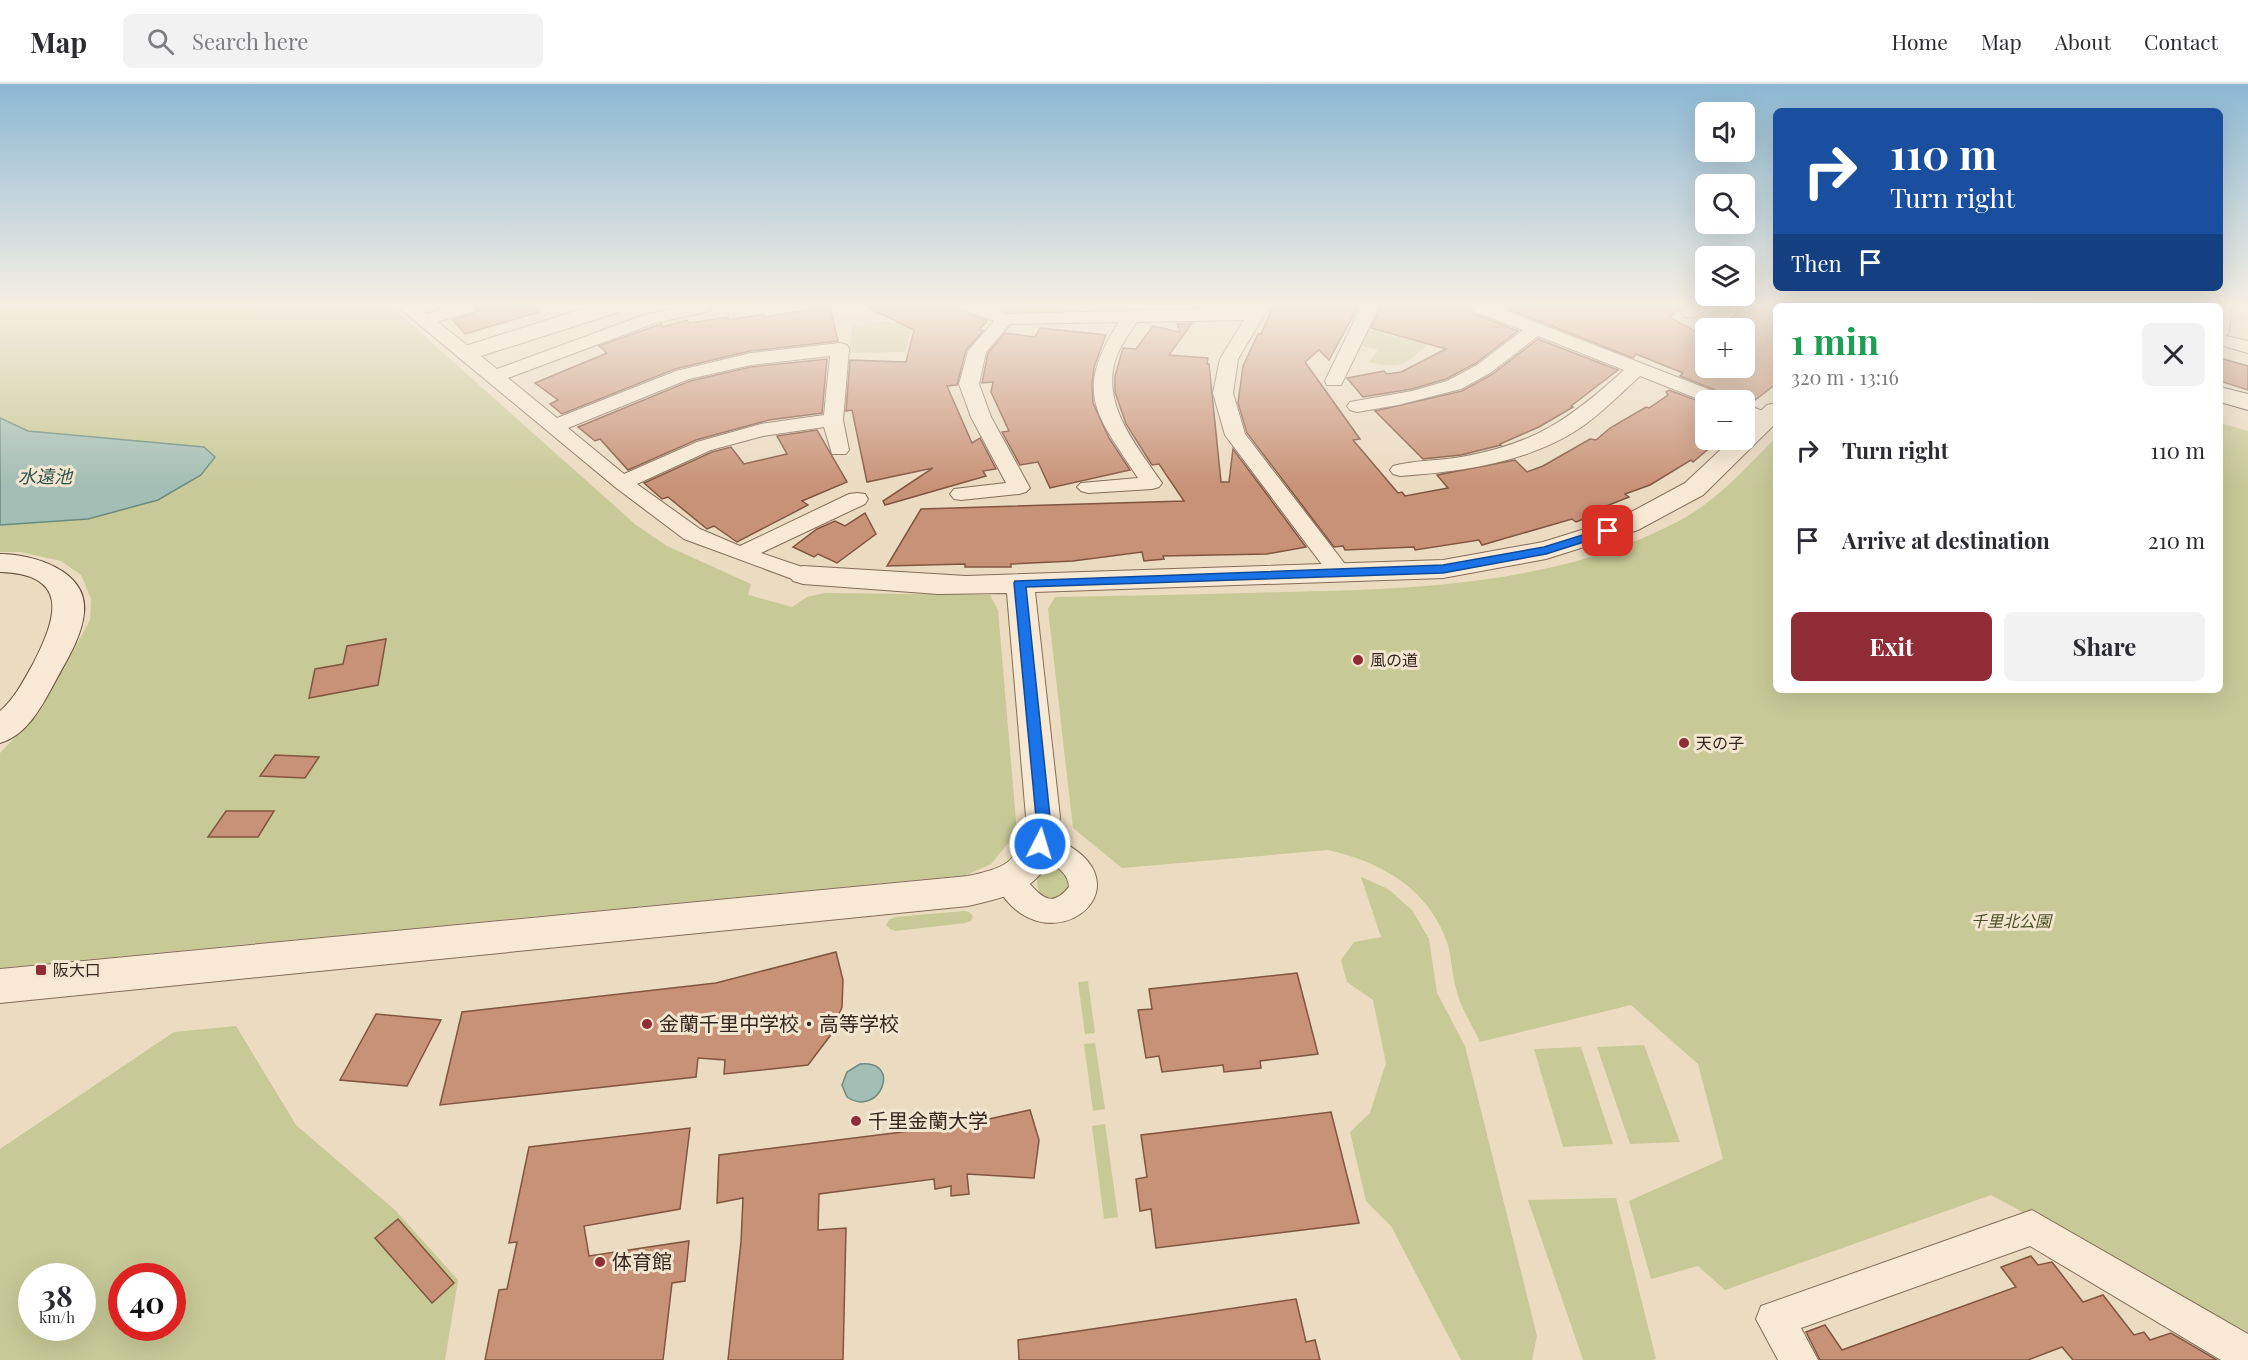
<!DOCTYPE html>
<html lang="en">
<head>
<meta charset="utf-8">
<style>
	body { margin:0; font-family:"Playfair Display","Noto Sans JP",serif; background:#f2f2f3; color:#2b2b33; height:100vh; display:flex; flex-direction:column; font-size:22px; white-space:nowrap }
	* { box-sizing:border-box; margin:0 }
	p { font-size:20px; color:#7c7c81 }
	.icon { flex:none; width:33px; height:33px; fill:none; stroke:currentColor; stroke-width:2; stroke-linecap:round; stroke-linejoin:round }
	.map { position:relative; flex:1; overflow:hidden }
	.drawer { position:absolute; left:1773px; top:219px; width:450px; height:390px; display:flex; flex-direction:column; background:#fff; border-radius:9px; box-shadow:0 6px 24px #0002 }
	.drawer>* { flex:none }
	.banner { position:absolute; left:1773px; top:24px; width:450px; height:183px; border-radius:9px; box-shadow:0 6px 24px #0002; background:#1a4fa0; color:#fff; overflow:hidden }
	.controls { position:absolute; left:1695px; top:18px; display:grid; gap:12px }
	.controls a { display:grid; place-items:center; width:60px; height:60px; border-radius:9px; background:#fff; box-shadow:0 6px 24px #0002; font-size:30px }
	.speed { position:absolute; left:18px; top:1179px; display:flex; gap:12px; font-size:30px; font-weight:700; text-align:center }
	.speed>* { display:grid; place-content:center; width:78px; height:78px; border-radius:50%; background:#fff; box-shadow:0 6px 24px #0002; line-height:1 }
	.speed small { font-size:15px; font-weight:400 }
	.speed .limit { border:9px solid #d22; background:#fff; color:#111 }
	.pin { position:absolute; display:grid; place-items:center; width:51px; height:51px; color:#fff; margin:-26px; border-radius:12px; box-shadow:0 3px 9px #0006 }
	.me { position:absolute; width:66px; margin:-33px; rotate:5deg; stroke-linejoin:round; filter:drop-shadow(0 0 4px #0008) }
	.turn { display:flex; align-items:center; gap:21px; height:126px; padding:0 18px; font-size:27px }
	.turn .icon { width:78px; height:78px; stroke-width:2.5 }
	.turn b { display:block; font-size:42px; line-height:51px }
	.then { display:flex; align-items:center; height:57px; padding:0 18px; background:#0003; gap:12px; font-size:22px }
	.round { display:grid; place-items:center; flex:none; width:63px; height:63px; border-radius:9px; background:#f2f2f3 }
	.headline { display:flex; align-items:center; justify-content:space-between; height:102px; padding:0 18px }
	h1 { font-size:36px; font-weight:700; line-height:45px; color:#1e9e55 }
	.action { display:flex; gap:12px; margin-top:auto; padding:12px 18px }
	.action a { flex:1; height:69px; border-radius:9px; background:#902c36; color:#fff; font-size:24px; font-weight:700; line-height:69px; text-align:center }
	.action a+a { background:#f2f2f3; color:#2b2b33 }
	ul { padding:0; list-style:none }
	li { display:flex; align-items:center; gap:18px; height:90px; padding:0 18px }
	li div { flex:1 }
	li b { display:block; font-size:22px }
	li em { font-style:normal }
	header { display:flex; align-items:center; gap:36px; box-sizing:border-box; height:84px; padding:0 30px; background:#fff; border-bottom:2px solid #e1e1e2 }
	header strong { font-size:28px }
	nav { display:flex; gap:33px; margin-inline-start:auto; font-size:21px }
	.search { width:420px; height:54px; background:#f2f2f3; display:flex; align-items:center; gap:15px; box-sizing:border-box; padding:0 21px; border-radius:9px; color:#7c7c81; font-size:22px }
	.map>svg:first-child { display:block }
	.green { fill:#c7c996; fill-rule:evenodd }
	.water { fill:#a3beb4; stroke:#6b8b80; stroke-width:1.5 }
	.building { fill:#c89278; stroke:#825540; stroke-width:1.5 }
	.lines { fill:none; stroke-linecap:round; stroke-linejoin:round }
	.minor-casing { stroke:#846c59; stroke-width:2 }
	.tertiary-casing { stroke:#846c59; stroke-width:2 }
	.secondary-casing { stroke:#664e3d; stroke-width:2 }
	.minor { fill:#f7e9d3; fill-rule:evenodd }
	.tertiary { fill:#f7e9d3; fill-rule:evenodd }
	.secondary { fill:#f7e9d3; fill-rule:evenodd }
	.route { fill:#1a73e8; stroke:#114b97; stroke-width:1.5 }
	.poi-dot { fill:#902c36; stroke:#f3e6d0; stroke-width:2 }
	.labels { text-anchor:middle; stroke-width:6; stroke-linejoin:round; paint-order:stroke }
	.poi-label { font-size:16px; fill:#34261d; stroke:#f3e6d0; text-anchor:start }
	.park-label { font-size:16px; font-style:italic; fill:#495025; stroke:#f3e6d0 }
	.water-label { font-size:18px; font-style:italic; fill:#2d534d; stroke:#f3e6d0 }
	.near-poi-label { font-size:20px; fill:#34261d; stroke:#f3e6d0; text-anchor:start }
</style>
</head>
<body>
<header>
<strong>Map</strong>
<div class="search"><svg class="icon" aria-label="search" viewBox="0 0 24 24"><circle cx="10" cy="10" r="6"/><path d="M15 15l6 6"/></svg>Search here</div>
<nav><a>Home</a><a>Map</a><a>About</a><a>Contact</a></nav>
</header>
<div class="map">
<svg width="2248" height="1276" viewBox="0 0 2248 1276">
	<rect width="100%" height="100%" fill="#ebdbc1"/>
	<g class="green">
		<polygon points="0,223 392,223 636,441 667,462 751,500 748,511 792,523 807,513 825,509 990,511 998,526 1017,749 991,780 966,791 0,884 0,669 38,630 90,536 91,515 81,491 61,477 20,468 0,468"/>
		<polygon points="993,223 1124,223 1124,228 1013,231"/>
		<polygon points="883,237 912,241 905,268 849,269 852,242"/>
		<path d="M1368,245L1428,261C1403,281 1402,286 1369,278L1378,266L1363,262L1360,258Z"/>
		<path d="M2220,339L2248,347V1248L1991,1111L1725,1206L1698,1182L1651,1195L1629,1117L1723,1075L1698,980L1631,921L1480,958C1473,942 1461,925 1457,908C1452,892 1452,874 1447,858C1428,804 1381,778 1328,766L1122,784L1073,744L1048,525L1055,513C1131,512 1207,510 1282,508C1416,505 1556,501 1677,438C1717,417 1745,385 1776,353V606H2220Z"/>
		<circle cx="1053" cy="799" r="16"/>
		<polygon points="1361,793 1388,805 1412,826 1429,855 1437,909 1465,962 1537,1252 1532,1276 1461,1276 1391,1142 1366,1117 1350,1048 1370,1029 1386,979 1373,916 1347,898 1341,876 1354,858 1381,853"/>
		<polygon points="964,827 969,828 973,832 971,837 965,839 896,847 890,845 886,841 889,836 895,833"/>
		<polygon points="1088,897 1095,949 1085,950 1078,898"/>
		<path d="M236,942L296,1041L396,1127L458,1196L445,1276H0V1065L174,948ZM32,1192H82V1244H32ZM122,1192H172V1244H122Z"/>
		<polygon points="1095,959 1105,1025 1093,1027 1084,960"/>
		<polygon points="1644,961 1680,1058 1630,1060 1597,963"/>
		<polygon points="1581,963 1613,1060 1563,1063 1534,965"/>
		<polygon points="1105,1040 1118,1133 1104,1135 1092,1042"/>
		<polygon points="1616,1114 1656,1275 1653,1276 1583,1276 1528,1116"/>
	</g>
	<g class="water">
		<polygon points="0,334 28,347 204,363 215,373 201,391 158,416 88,435 0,441"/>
		<path d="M860,980C903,975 880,1035 847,1013L842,1001L847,988Z"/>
	</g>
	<g class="building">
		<polygon points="479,223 538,223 539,228 465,250 453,236 475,229"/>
		<polygon points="808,223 830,223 838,257 750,267 675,285 562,330 550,320 558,316 535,299 607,269 599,262 661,240 663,243 687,236 689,239 728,233 728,236 763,230 764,233 808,226"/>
		<polygon points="867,223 954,223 987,237 979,246 983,247 966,266 957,301 947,302 972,359 980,354 996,385 983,387 986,392 885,421 883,417 933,384 867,398 852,326 846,327 850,276 906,278 914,246"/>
		<polygon points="1273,223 1358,223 1329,276 1319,266 1305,278 1360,355 1353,356 1398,409 1402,408 1405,412 1448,404 1437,391 1515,376 1527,388 1543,382 1590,355 1596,356 1610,344 1646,323 1649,324 1668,311 1666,308 1669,306 1706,320 1706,354 1703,356 1719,356 1693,378 1691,376 1650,401 1625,410 1629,413 1604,423 1608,426 1576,438 1572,435 1482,461 1479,456 1415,466 1414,463 1345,466 1343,462 1334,463 1247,349 1238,319 1243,282 1258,250 1261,250"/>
		<polygon points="1381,223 1468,223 1472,229 1518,247 1476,279 1446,295 1412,305 1363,313 1347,294 1384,287 1387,290 1401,288 1446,265 1371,244"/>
		<polygon points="1503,223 1683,223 1669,233 1706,253 1706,284 1719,284 1744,293 1744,244 1733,244 1722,241 1744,223 1776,223 1776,300 1750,320 1680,292 1683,289 1636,270 1633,274"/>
		<polygon points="1192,239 1169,271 1208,274 1207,280 1209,280 1221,398 1229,398 1233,365 1306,463 1267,470 1163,472 1164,475 1144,477 1142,468 1073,477 1011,480 1011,483 965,483 965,480 887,482 921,425 1184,417 1159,380 1152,381 1126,340 1115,308 1115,292 1123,264 1136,265 1153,242 1180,248 1177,240"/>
		<polygon points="1040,244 1106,251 1094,283 1092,301 1093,319 1109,354 1130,386 1050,404 1038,378 1020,381 1002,348 1009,347 991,308 993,298 982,299 988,269 1005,249 1035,253"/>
		<polygon points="1538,255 1618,286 1571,322 1573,323 1539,343 1500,360 1501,361 1461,371 1423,375 1375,327 1462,307 1491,291"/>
		<polygon points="2220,274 2248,282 2248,306 2220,297"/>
		<polygon points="827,275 822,329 769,336 696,356 628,386 600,355 595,357 578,343 690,297 751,283"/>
		<polygon points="817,346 847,398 802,417 808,421 737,458 714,442 707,445 668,413 662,415 644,399 712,368 731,363 744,380 787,370 777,352"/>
		<polygon points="865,429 876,450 837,479 818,470 814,473 793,463 817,445 835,437 845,442"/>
		<polygon points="386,555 378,601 309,614 315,585 343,580 347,562"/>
		<polygon points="275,671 319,673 305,694 260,692"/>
		<polygon points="226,727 274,727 258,753 208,753"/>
		<polygon points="836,868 843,896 842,923 830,952 808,981 724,990 725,976 698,974 696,993 440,1021 462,928 716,899"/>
		<polygon points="1297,889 1318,970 1260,977 1261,984 1224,988 1223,981 1162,988 1159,972 1146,974 1138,926 1152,925 1149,905"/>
		<polygon points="376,930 441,936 407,1002 340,996"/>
		<polygon points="1030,1026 1039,1056 1034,1094 967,1090 969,1110 951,1112 951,1102 935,1105 934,1095 819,1110 818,1146 846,1144 843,1276 728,1276 741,1158 743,1114 717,1119 719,1071 966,1040"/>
		<polygon points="1331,1028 1359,1139 1156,1164 1151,1125 1140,1127 1136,1095 1147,1093 1141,1051"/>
		<polygon points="690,1044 680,1125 584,1142 589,1172 689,1157 685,1197 672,1199 663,1276 485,1276 499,1206 507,1205 517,1158 509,1159 529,1063"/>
		<polygon points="398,1135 454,1199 432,1219 375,1154"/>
		<polygon points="2031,1172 2038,1181 2052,1178 2083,1218 2103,1211 2134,1251 2144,1248 2150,1256 2171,1249 2217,1276 2073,1276 2062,1263 2028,1276 1820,1276 1806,1248 1825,1241 1842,1266 2016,1203 2001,1183"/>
		<polygon points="1296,1215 1306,1258 1315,1256 1320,1276 1019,1276 1018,1256"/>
	</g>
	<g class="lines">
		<defs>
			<g id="minor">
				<path d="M398,223H419L427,230L449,223H477L474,227L438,238L497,285L644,231L679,223H713L710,227L655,239L508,294L557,334L676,287L751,269L840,259L847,261L849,265L843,336L849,366L846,370H832L824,343L763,352L711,366L637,400L700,445L740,462L849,410L857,409L865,410L868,415L865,420L761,469L811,486L814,491L811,496L803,498L795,496L684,455L615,403ZM830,272L824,331L761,340L697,358L624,390L568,344L689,295L751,281Z"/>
				<path d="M965,223H991L1007,230L1269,223L1238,275L1233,309L1245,350L1348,484L1351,489L1348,494L1340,496L1332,494L1225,351L1213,309L1220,275L1244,236L1137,238C1129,249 1121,261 1116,274C1100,321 1138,363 1162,399L1159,403L1152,405L1088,409L1081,407L1077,403L1081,399L1138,394C1096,330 1073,309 1119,238L1010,240L986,268L979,300L991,333L1030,404L1026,408L1019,410L961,416L954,415L950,410L954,405L1006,399L971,333L959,300L968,267L994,237L968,227Z"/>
				<polygon points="1361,223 1379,223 1343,297 1341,301 1327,301 1325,297"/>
				<path d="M1470,223H1496L1726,312L1729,316L1706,318L1640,292C1619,311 1600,331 1577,346C1526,379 1459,388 1400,392L1393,390L1390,386L1393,382C1415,376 1439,377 1461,373C1535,360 1570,335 1624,286L1538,252L1490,289L1461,305L1398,321L1357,328L1350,326L1347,322L1350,318L1412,307L1447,297L1477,281L1523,246L1473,227Z"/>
				<path d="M1686,223H1707C1701,232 1693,235 1684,233L1681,229Z"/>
				<polygon points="2220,223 2231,223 2229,248 2226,252 2248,257 2248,269 2220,261"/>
				<polygon points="1744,320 1774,331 1776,336 1767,341 1744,333"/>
				<path d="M1040,749C1170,792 1044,897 994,797L998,789C1032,777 1039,840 1069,803C1068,779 1036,778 1026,760L1030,752Z"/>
				<polygon points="2032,1126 2248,1250 2248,1276 2221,1276 2030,1162 1801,1244 1818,1276 1778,1276 1756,1235 1761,1222"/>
			</g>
			<g id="tertiary">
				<polygon points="588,223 622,223 619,228 475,274 467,276 459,274 456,269 459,264"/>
				<path d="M1776,319V339L1703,411L1638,446L1546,475L1443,494L1035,508L1060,733C1051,799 1029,808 968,822L0,919V885L968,792C1011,783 1019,777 1026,733L1007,509L938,510L803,500L793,497L789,491L793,485L803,482L966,492L1443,476L1543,458L1620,434L1685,399L1731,356H1744V343L1767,321Z"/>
			</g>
			<g id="secondary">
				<polygon points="2220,303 2248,310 2248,326 2220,318"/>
				<path d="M0,470C32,470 89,486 84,529C82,552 67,576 56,596C43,620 28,651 0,659V627C15,614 24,596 34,578C58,532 69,490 0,488Z"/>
			</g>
		</defs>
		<use href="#minor" class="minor-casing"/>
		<use href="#tertiary" class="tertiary-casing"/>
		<use href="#secondary" class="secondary-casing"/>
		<use href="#minor" class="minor"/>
		<use href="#tertiary" class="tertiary"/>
		<use href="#secondary" class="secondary"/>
	</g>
	<linearGradient id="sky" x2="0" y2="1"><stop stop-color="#8cb8d3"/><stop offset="0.55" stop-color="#f6efe3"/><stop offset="1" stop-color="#f6efe3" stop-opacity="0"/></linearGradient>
	<rect width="2248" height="402" fill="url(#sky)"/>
	<polygon class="route" points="1608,443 1614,447 1612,449 1546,470 1443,489 1026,503 1050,733 1046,764 1035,764 1033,760 1036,733 1014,499 1015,497 1443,481 1544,463"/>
	<g class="poi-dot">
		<circle cx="1358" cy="576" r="6"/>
		<circle cx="1684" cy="659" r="6"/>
		<rect x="35" y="880" width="12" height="12" rx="3"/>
		<circle cx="647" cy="940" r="6"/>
		<circle cx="856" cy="1037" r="6"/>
		<circle cx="600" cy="1178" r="6"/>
	</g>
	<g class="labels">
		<g class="poi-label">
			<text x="1370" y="582">風の道</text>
			<text x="1696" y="665">天の子</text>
			<text x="53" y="892">阪大口</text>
		</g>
		<g class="park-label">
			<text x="2011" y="843">千里北公園</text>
		</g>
		<g class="water-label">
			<text x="45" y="399">水遠池</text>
		</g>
		<g class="near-poi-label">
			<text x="659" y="947">金蘭千里中学校・高等学校</text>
			<text x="868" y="1044">千里金蘭大学</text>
			<text x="612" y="1185">体育館</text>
		</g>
	</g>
</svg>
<div class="controls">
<a><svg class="icon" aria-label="sound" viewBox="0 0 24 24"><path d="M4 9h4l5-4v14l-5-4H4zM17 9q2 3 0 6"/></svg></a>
<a><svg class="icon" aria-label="search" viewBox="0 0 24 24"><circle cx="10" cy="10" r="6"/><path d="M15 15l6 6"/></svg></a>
<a><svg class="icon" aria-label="layers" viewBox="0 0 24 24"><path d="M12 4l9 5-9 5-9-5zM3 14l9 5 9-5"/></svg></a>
<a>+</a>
<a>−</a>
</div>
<div class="speed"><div>38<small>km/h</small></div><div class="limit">40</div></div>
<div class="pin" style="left:1608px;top:447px;background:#d93025"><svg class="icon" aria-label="arrive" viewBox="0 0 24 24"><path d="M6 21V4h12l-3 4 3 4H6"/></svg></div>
<svg class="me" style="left:1040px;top:760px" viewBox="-20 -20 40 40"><circle r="17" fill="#1a73e8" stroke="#fff" stroke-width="3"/><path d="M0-11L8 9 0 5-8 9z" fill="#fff"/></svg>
<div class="banner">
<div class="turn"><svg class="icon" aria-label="right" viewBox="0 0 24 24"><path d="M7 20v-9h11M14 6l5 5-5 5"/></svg><div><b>110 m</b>Turn right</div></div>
<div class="then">Then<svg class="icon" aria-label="arrive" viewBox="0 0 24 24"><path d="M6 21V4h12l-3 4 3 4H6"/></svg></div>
</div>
<section class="drawer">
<div class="headline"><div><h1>1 min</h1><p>320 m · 13:16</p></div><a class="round"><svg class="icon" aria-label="close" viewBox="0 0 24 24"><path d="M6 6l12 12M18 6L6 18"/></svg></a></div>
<ul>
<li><svg class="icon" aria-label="right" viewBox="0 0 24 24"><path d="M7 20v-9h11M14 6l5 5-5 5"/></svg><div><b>Turn right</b></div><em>110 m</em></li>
<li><svg class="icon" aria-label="arrive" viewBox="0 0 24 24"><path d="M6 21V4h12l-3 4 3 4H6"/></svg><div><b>Arrive at destination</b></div><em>210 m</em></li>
</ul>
<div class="action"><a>Exit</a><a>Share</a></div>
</section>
</div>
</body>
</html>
